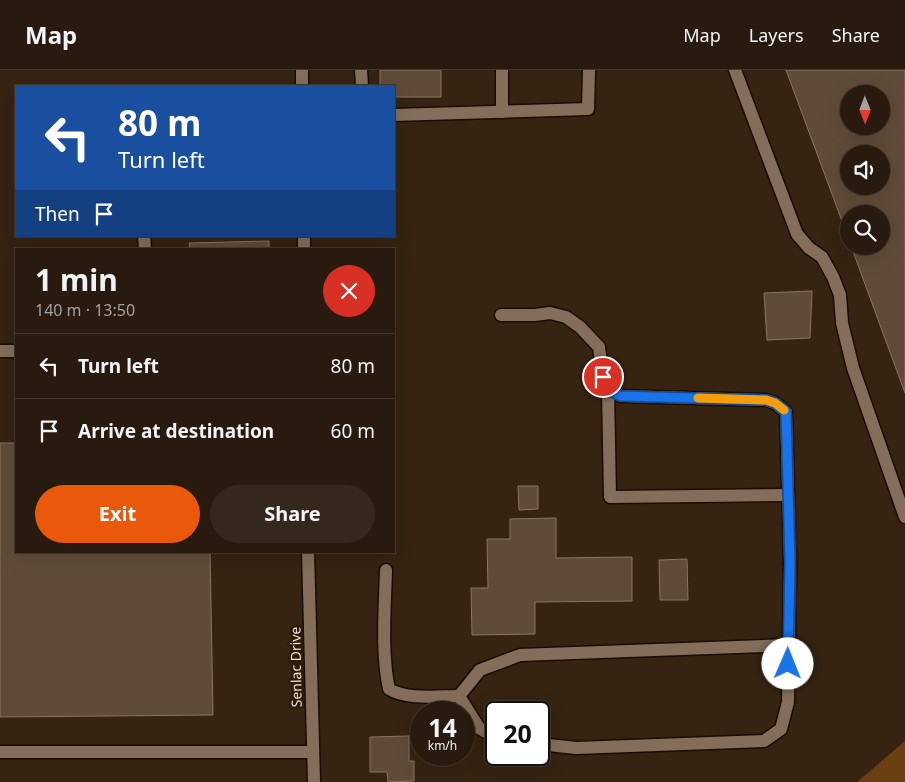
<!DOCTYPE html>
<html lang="en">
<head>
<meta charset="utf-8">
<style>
	body { margin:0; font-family:"Noto Sans",sans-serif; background:#34271c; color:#f1f3f6; height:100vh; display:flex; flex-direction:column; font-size:19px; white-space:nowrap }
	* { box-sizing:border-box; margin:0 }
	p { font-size:16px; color:#a5a19e }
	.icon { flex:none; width:28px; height:28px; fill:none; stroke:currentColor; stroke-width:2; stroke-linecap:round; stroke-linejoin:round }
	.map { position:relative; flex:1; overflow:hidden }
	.sheet { position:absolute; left:15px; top:178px; width:380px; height:305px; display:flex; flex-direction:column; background:#281a0e; border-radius:0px; box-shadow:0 5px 20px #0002,0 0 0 1px #44382e }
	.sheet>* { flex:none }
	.guide { position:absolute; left:15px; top:15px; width:380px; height:152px; border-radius:0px; box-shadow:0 5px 20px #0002,0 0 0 1px #44382e; background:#1a4fa0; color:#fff; overflow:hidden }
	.needle { width:32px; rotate:179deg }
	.fabs { position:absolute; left:840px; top:15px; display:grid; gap:10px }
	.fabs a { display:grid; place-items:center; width:50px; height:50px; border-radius:50%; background:#281a0e; box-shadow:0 5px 20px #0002,0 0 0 1px #44382e; font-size:25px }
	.speed { position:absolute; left:410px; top:631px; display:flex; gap:10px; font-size:25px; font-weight:700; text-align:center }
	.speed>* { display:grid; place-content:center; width:65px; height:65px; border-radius:50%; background:#281a0e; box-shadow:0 5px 20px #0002,0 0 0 1px #44382e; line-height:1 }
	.speed small { font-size:12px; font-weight:400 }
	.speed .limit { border:2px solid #111; border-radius:8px; background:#fff; color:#111 }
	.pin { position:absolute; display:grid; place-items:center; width:42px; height:42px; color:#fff; margin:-21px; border:2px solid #fff; border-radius:50%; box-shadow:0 1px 5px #0007 }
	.me { position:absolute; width:55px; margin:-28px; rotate:1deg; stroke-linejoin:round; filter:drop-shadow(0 0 4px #0008) }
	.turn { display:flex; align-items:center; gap:18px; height:105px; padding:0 20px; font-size:22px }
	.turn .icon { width:65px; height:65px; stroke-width:2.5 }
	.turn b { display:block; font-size:35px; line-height:42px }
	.then { display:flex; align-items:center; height:48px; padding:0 20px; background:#0003; gap:10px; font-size:19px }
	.round { display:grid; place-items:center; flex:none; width:52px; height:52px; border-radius:26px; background:#34271c }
	.summary { display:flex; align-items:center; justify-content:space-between; height:85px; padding:0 20px }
	h1 { font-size:30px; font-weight:700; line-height:38px }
	.primary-button { display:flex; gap:10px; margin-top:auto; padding:10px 20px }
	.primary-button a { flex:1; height:58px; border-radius:30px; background:#ea580c; color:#fff; font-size:20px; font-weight:700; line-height:58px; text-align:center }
	.primary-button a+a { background:#34271c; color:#f1f3f6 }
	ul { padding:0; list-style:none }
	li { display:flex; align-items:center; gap:15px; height:65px; padding:0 20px; border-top:1px solid #44382e }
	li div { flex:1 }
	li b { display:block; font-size:19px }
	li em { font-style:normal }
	header { display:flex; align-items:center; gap:30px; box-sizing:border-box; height:70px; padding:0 25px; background:#281a0e; border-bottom:1px solid #44382e }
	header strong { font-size:24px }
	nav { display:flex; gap:28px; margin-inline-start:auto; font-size:18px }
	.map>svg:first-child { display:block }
	.green { fill:#6a3f12 }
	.building { fill:#604b39; stroke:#8b7562; fill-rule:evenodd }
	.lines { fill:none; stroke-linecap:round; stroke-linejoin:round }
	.minor-casing { stroke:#1c0c00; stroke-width:15 }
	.minor { stroke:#846e5b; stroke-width:12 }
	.route-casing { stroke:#114b97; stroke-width:12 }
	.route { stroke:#1a73e8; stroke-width:9 }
	.slow { stroke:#f59e0b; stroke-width:9 }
	.labels { text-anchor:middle; stroke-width:5; stroke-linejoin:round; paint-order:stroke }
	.street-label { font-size:14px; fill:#ede1d6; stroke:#2b1909 }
</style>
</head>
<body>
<header>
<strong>Map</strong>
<nav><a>Map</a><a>Layers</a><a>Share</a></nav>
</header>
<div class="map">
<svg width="905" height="712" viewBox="0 0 905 712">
	<rect width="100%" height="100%" fill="#362312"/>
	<polygon class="green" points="905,671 905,712 857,712"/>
	<g class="building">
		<polygon points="380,0 441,0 441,27 394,27 394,16 380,16"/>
		<path d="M786,0H905V323L851,176H881V144H849V170ZM849,24H881V56H849ZM849,84H881V116H849Z"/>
		<polygon points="269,171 269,179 190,179 189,173"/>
		<polygon points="812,221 810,268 767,270 764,223"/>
		<polygon points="0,373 16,373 16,481 210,481 213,645 0,647"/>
		<polygon points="518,416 538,416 538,439 519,440"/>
		<polygon points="556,448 556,488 632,487 632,531 535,532 535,564 472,565 471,518 488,518 487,469 510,469 510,449"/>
		<polygon points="687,489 688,530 660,530 659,490"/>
		<polygon points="409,666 409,691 414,691 414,711 388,712 387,702 370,702 370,667"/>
	</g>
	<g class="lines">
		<defs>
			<g id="minor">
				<polyline points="302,0 302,16"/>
				<polyline points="361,0 362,16"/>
				<polyline points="502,0 502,42"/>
				<polyline points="735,0 797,164 809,178 822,187 833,207 840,225 842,253 853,298 905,447"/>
				<polyline points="394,45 588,39 589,0"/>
				<polyline points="144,166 145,179"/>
				<polyline points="304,166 304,179"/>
				<polyline points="501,245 535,245 550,243 566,247 580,257 599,277 603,307 608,320 621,326 766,330 775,333 786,342 790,492 788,632 781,659 764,671 576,678 539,674"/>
				<polyline points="0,281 16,281"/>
				<polyline points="608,320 610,427 788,425"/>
				<polyline points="308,481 314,712"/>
				<path d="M386,500C385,536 381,583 389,619C407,630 437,626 459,626"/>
				<polyline points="459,626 480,600 520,585 788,575"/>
				<polyline points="459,626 479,658 496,668"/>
				<polyline points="0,682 312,682"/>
			</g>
		</defs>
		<use href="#minor" class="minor-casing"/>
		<use href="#minor" class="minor"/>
	</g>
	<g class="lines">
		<defs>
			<polyline id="route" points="603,307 608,320 621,326 766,330 775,333 786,342 790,492 788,594"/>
		</defs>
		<use href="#route" class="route-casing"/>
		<use href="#route" class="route"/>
		<polyline class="slow" points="698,328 766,330 775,333 784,340"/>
	</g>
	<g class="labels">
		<g class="street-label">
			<text transform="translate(296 597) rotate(-91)" y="5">Senlac Drive</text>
		</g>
	</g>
</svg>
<div class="fabs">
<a><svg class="needle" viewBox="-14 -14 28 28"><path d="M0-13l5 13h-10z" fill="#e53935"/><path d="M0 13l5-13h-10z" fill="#a5a19e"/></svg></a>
<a><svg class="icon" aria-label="sound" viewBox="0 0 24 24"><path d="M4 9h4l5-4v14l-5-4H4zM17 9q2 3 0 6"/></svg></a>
<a><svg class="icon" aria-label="search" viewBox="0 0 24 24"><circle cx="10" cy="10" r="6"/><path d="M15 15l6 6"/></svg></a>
</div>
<div class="speed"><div>14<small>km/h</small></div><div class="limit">20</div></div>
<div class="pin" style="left:603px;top:307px;background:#d93025"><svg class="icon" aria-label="arrive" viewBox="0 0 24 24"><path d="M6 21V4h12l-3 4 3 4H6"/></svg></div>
<svg class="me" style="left:788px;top:594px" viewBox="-20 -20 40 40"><circle r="19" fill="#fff"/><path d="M0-13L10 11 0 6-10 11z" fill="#1a73e8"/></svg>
<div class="guide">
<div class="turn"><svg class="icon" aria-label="left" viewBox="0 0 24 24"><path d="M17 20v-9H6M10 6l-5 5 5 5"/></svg><div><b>80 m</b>Turn left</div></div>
<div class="then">Then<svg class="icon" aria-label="arrive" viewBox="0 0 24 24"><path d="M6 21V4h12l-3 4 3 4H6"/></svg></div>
</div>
<section class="sheet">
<div class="summary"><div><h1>1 min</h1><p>140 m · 13:50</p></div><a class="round" style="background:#d93025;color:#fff"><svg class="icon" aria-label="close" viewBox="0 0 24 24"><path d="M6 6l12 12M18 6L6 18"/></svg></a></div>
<ul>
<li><svg class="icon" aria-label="left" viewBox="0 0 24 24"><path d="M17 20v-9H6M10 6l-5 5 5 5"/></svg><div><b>Turn left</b></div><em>80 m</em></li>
<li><svg class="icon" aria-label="arrive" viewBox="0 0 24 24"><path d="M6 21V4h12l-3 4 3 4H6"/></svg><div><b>Arrive at destination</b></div><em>60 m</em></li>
</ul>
<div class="primary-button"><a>Exit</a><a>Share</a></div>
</section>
</div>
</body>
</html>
